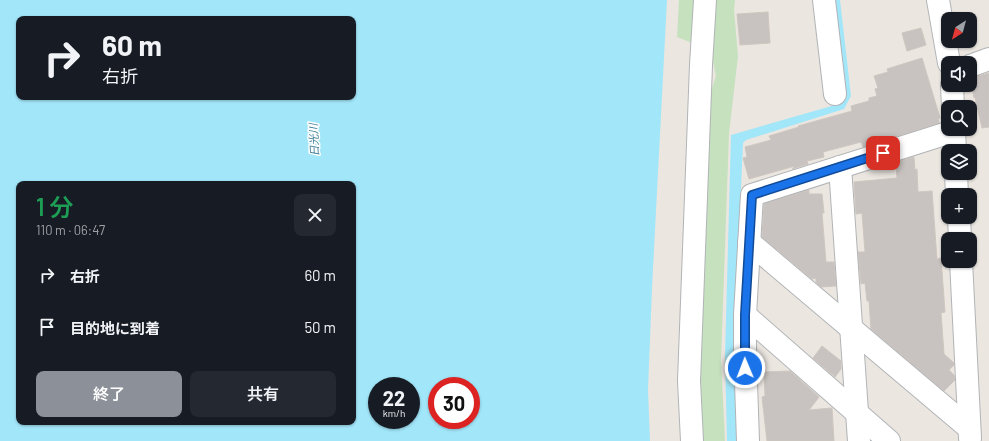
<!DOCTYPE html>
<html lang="ja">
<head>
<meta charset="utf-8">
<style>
	body { margin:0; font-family:Barlow,"Noto Sans JP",sans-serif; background:#242831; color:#f1f3f6; height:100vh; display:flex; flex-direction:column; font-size:15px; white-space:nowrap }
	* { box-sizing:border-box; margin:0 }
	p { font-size:13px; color:#9ea1a6 }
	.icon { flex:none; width:22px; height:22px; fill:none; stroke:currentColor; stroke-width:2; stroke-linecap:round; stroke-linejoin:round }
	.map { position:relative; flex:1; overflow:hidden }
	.sheet { position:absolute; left:16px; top:181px; width:340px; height:244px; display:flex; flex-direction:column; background:#171b24; border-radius:8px; box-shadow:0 1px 3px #0004 }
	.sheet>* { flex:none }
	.guide { position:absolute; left:16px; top:16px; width:340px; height:84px; border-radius:8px; box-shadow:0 1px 3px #0004; background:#171b24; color:#f1f3f6; overflow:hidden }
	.needle { width:26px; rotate:216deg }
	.tools { position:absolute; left:941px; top:12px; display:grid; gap:8px }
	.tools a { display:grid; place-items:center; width:36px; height:36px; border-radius:8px; background:#171b24; box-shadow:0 1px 3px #0004; font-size:20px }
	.speed { position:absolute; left:368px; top:377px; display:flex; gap:8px; font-size:20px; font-weight:700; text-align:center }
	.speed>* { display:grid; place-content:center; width:52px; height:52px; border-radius:50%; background:#171b24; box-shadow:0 1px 3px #0004; line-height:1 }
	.speed small { font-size:10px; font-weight:400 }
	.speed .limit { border:6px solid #d22; background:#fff; color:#111 }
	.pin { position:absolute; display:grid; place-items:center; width:34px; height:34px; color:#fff; margin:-17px; border-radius:8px; box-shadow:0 2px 6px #0006 }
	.me { position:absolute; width:44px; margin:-22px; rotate:359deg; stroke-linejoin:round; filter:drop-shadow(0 0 3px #0008) }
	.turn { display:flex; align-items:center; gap:14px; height:84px; padding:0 20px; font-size:18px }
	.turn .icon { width:52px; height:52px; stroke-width:2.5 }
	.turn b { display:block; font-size:28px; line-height:34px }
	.round { display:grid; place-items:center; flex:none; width:42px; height:42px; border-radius:8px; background:#242831 }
	.summary { display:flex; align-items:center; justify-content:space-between; height:68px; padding:0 20px }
	h1 { font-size:24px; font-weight:600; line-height:30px; color:#1e9e55 }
	.button { display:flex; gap:8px; margin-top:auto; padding:8px 20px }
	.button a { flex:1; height:46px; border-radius:8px; background:#8c9099; color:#fff; font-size:16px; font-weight:600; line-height:46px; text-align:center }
	.button a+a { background:#242831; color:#f1f3f6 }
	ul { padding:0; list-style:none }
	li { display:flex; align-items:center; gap:12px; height:52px; padding:0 20px }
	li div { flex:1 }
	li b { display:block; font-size:15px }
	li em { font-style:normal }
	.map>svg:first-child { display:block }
	.green { fill:#c5e1be }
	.water { fill:#a2e6f9; fill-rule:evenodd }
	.building { fill:#c8c3c0; stroke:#cfc6bf }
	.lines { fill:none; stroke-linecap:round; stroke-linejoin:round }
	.minor-casing { stroke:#b1b4b7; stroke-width:24 }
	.minor { stroke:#fff; stroke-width:22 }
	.route-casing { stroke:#114b97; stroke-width:10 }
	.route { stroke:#1a73e8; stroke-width:7 }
	.labels { text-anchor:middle; stroke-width:3; stroke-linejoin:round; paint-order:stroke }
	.water-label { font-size:11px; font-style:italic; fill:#3d7d97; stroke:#fff }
</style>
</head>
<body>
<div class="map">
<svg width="989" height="441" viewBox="0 0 989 441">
	<rect width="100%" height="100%" fill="#ebe6e0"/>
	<g class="green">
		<polygon points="679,0 698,0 695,44 677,37"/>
		<polygon points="712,0 735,0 734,10 738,56 729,133 721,360 725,441 699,441 696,379 707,104 716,76 710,45"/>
	</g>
	<g class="water">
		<path d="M0,0H667L652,288L648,390L650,441H0ZM19,19H353V97H19ZM19,184H353V422H19ZM377,386H411V420H377ZM437,386H471V420H437Z"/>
		<polygon points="833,0 840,0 851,96 844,109 746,140 743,143 734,350 738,441 727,441 725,356 731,135 835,105"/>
	</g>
	<g class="building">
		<polygon points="768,12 770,43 740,45 737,14"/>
		<polygon points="921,28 926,45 907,51 902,33"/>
		<polygon points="922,58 940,118 938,119 939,123 863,147 861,142 823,152 824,157 807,161 808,164 792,169 795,166 749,179 743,158 747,157 745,147 771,140 769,136 799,127 798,126 852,111 851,106 869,101 869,98 877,96 875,89 878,88 874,76 888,72 887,69"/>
		<polygon points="989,73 989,127 982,128 975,97 974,98 971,78"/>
		<polygon points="914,157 915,170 917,169 918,192 932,191 937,259 941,258 945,312 941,313 944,354 954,363 954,365 949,370 954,375 955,380 944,391 871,329 869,301 867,301 865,283 861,284 858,252 865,252 862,213 856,214 854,182 897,178 896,162"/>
		<polygon points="809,190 809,194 822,194 824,213 822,213 826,262 834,262 836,286 821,287 816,282 816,278 812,279 762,237 764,204"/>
		<polygon points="822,346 841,361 841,369 835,377 813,358"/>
		<polygon points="790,371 819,397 809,410 832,408 834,441 767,441 762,397 765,396 764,372"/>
	</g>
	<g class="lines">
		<defs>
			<g id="minor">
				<polyline points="824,0 835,94"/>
				<polyline points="938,0 949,63"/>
				<polyline points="970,66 989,59"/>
				<polyline points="952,85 953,107"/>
				<polyline points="954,129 955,151"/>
				<polyline points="840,167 859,441"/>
				<polyline points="956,173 957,195"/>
				<polyline points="959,217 960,239"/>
				<polyline points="749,242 969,428"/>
				<polyline points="961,261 970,438"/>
				<polyline points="745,315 889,441"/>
				<polyline points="692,441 689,381 701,65 705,0"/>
				<polyline points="748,441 745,353 745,315 752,195 954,131"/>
			</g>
		</defs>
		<use href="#minor" class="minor-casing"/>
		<use href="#minor" class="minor"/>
	</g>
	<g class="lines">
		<defs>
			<polyline id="route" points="745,368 745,315 752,195 883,153"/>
		</defs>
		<use href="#route" class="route-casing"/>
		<use href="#route" class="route"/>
	</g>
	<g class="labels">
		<g class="water-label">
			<text transform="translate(314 140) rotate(-93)" y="4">日光川</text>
		</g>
	</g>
</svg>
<div class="tools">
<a><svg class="needle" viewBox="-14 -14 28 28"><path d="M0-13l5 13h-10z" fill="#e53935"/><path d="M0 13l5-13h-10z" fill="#9ea1a6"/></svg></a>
<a><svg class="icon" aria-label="sound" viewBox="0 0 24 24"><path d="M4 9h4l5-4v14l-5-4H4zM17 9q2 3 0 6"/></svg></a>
<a><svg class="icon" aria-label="search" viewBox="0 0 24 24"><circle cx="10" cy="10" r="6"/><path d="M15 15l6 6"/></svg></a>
<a><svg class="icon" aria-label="layers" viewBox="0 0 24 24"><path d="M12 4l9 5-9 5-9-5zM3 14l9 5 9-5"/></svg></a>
<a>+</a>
<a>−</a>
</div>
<div class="speed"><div>22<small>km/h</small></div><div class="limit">30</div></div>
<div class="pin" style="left:883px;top:153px;background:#d93025"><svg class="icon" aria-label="arrive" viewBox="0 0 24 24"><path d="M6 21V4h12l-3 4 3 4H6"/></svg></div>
<svg class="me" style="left:745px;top:368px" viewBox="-20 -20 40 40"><circle r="17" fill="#1a73e8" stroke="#fff" stroke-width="3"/><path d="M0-11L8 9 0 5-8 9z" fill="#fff"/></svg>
<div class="guide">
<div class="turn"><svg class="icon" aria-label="right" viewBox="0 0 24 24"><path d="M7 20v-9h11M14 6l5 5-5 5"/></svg><div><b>60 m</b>右折</div></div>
</div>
<section class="sheet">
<div class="summary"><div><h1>1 分</h1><p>110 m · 06:47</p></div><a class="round"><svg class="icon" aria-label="close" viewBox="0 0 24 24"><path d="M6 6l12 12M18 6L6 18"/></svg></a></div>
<ul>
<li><svg class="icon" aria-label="right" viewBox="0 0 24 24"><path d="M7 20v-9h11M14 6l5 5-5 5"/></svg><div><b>右折</b></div><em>60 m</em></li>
<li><svg class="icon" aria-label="arrive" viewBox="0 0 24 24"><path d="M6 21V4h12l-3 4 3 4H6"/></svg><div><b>目的地に到着</b></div><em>50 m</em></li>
</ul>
<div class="button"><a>終了</a><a>共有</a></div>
</section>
</div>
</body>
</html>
